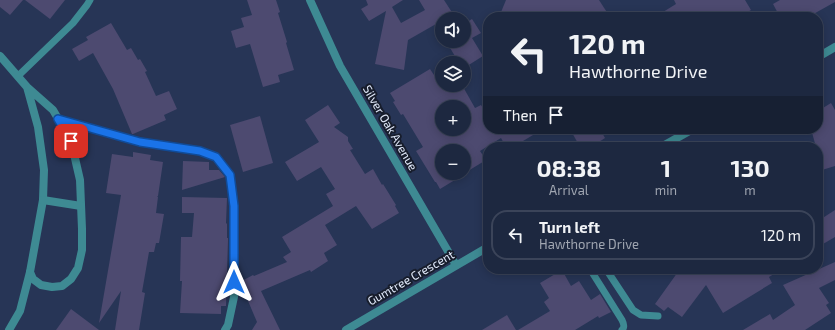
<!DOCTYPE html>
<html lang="en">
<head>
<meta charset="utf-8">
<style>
	body { margin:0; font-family:"Exo 2",sans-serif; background:#2a344b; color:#f1f3f6; height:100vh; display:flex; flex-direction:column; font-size:15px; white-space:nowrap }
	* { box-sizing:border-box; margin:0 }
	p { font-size:13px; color:#a0a6b1 }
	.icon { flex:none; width:22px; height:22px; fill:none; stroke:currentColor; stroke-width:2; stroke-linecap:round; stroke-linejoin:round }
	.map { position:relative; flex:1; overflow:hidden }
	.drawer { position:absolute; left:483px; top:142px; width:340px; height:132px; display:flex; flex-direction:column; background:#1d2840; border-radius:16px; box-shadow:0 2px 10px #0003,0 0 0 1px #3b4459 }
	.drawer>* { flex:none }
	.top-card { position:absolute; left:483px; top:12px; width:340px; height:122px; border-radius:16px; box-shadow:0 2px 10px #0003,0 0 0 1px #3b4459; background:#1d2840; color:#f1f3f6; overflow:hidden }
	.tools { position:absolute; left:435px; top:12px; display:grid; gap:8px }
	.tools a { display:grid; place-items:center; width:36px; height:36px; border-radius:50%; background:#1d2840; box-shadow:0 2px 10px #0003,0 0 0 1px #3b4459; font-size:20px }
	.pin { position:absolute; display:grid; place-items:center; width:34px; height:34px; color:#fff; margin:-17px; border-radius:8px; box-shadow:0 2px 6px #0006 }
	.me { position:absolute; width:44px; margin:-22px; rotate:0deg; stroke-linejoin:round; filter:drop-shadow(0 0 3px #0008) }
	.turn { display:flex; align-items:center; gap:14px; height:84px; padding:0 20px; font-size:18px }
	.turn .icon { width:52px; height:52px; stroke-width:2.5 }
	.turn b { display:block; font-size:28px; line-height:34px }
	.then { display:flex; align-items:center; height:38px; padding:0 20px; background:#0003; gap:8px; font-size:15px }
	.eta { display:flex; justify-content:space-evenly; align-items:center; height:68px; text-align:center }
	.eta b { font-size:24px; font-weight:700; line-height:28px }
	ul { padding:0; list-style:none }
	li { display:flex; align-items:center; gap:12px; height:50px; margin:0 8px 6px; padding:0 12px; border:2px solid #3b4459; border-radius:16px }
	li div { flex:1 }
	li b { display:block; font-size:15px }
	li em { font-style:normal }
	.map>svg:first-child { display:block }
	.building { fill:#4d4a70; fill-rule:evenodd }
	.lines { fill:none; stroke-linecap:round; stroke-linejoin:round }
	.lane { stroke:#3e8a93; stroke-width:7 }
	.street { stroke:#3e8a93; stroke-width:8 }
	.route-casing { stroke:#114b97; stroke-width:10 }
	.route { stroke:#1a73e8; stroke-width:7 }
	.labels { text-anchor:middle; stroke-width:4; stroke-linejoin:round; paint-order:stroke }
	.street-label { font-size:12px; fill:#e2eafb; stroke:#171d2c }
</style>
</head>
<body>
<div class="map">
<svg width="835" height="330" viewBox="0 0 835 330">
	<rect width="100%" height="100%" fill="#273556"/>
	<g class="building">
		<polygon points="0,0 23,0 10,15 0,7"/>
		<polygon points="25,0 65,0 50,19"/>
		<polygon points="247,0 276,0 280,12 278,13 287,42 286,43 294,70 278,75 280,82 263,87 250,44 236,48 231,31 244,27 241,18 252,15"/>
		<polygon points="366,0 403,0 392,7 401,23 425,10 419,0 444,0 455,17 458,15 461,19 442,19 442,34 436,24 408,40 404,70 375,64 386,11 369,21 361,9 368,5"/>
		<polygon points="506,0 599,0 610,17 499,17"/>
		<polygon points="674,0 745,0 751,10 739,17 655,17 676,4"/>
		<polygon points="780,0 835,0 835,2 808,17 780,17 773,4"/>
		<polygon points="472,19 481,33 472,38 483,56 464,68 464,63 459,63 446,41 464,41 464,24"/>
		<polygon points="111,23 127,50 131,48 138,60 140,59 147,71 145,72 156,96 169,91 177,109 164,115 166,120 133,134 132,134 113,89 93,53 79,61 72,49 88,40 86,37"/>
		<path d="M430,69L438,81L442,78V85H462L475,108L481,105L488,116V129H543L513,147H506L501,138L480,151L486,160L468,171V172L440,189L436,182H435L416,151L423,147L403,114L401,115L393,102L395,101L390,93ZM442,107H464V129H442ZM442,151H464V173H442Z"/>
		<polygon points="831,103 835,110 835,166 822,170 818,155 818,147 816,147 811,129 818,129 818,111"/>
		<polygon points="328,105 340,123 334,127 348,137 348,141 353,149 350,150 365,174 373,169 382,185 383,184 396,205 395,206 399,213 372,229 356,206 325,225 337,245 324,253 328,261 311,272 310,270 261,291 280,330 252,330 257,322 240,282 253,275 254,276 287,262 283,257 291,252 282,237 333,206 326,194 335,189 321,167 297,181 285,162 319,142 305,120"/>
		<polygon points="260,116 273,163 243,172 230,125"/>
		<polygon points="570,129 600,129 605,138 591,147 580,147"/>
		<polygon points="133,152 151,155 150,160 163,162 158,196 157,197 158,197 156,213 164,214 159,243 156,243 154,252 149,252 142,292 145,293 139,330 115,330 121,291 99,323 121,195 106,193 112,154 133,157"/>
		<polygon points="183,161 209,162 209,170 219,170 225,177 182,190"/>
		<polygon points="182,197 227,198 226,223 227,224 227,238 228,238 228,240 226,306 221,306 221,314 180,313 182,281 180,281 181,237 192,237 194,213 182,213"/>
		<polygon points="835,210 835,237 823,244 818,237 818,221"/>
		<polygon points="835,262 835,280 819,288 829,303 826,305 831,313 805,330 743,330 770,314 773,320 795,305 783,285"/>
		<polygon points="680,269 782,269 769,277 772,283 723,313 706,285 682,317 668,307 664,311 655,304"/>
		<polygon points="562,270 571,286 579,281 591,300 600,294 611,312 599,318 598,316 575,330 518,330 550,311 544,302 549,298 540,283"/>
		<polygon points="71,309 99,330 56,330"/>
		<polygon points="507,315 516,330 482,330"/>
	</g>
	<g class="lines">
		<g class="lane">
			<polyline points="18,76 73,23 87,5 90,0"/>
			<path d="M590,269L622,320C624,324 625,327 622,330"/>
			<polyline points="606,269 633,310 641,315 658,316"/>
		</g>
		<g class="street">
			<polyline points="310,0 340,66 456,265"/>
			<polyline points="0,56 27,87 53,110 71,141 80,180 82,229 82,250 78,268 71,279 62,286 52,287 41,285 33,279 30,272 43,200 44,170 38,127 27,87"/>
			<polyline points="818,57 835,47"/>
			<polyline points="59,119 140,142 200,151 216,157 230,175 234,206 234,297 228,325 225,330"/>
			<polyline points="661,147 693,129"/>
			<polyline points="43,200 81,206"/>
			<polyline points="9,330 20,311 30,272"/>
			<polyline points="346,330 488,247"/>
		</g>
	</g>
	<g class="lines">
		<defs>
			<polyline id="route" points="71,141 58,119 140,142 200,151 216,157 230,175 234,206 234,282"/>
		</defs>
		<use href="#route" class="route-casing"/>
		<use href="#route" class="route"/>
	</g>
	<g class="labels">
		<g class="street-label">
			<text transform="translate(390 128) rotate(60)" y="4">Silver Oak Avenue</text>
			<text transform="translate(411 278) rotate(-30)" y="4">Gumtree Crescent</text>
		</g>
	</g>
</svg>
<div class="tools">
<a><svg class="icon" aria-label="sound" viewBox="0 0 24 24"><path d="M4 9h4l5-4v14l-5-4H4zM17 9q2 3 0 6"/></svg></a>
<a><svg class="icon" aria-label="layers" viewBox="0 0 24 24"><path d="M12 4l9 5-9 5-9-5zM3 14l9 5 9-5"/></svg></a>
<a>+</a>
<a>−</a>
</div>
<div class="pin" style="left:71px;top:141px;background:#d93025"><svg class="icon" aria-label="arrive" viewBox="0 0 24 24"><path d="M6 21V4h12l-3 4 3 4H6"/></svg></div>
<svg class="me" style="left:234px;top:282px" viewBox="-20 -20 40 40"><path d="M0-17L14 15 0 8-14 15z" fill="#1a73e8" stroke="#fff" stroke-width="4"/></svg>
<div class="top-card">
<div class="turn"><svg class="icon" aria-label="left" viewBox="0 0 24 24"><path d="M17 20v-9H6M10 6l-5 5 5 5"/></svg><div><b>120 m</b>Hawthorne Drive</div></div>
<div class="then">Then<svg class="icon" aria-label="arrive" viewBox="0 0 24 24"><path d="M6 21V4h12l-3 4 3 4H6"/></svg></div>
</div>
<section class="drawer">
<div class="eta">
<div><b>08:38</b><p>Arrival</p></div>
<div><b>1</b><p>min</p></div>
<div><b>130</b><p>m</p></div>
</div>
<ul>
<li><svg class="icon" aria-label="left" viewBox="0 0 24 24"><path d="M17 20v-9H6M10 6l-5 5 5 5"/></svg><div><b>Turn left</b><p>Hawthorne Drive</p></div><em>120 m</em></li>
</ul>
</section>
</div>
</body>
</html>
